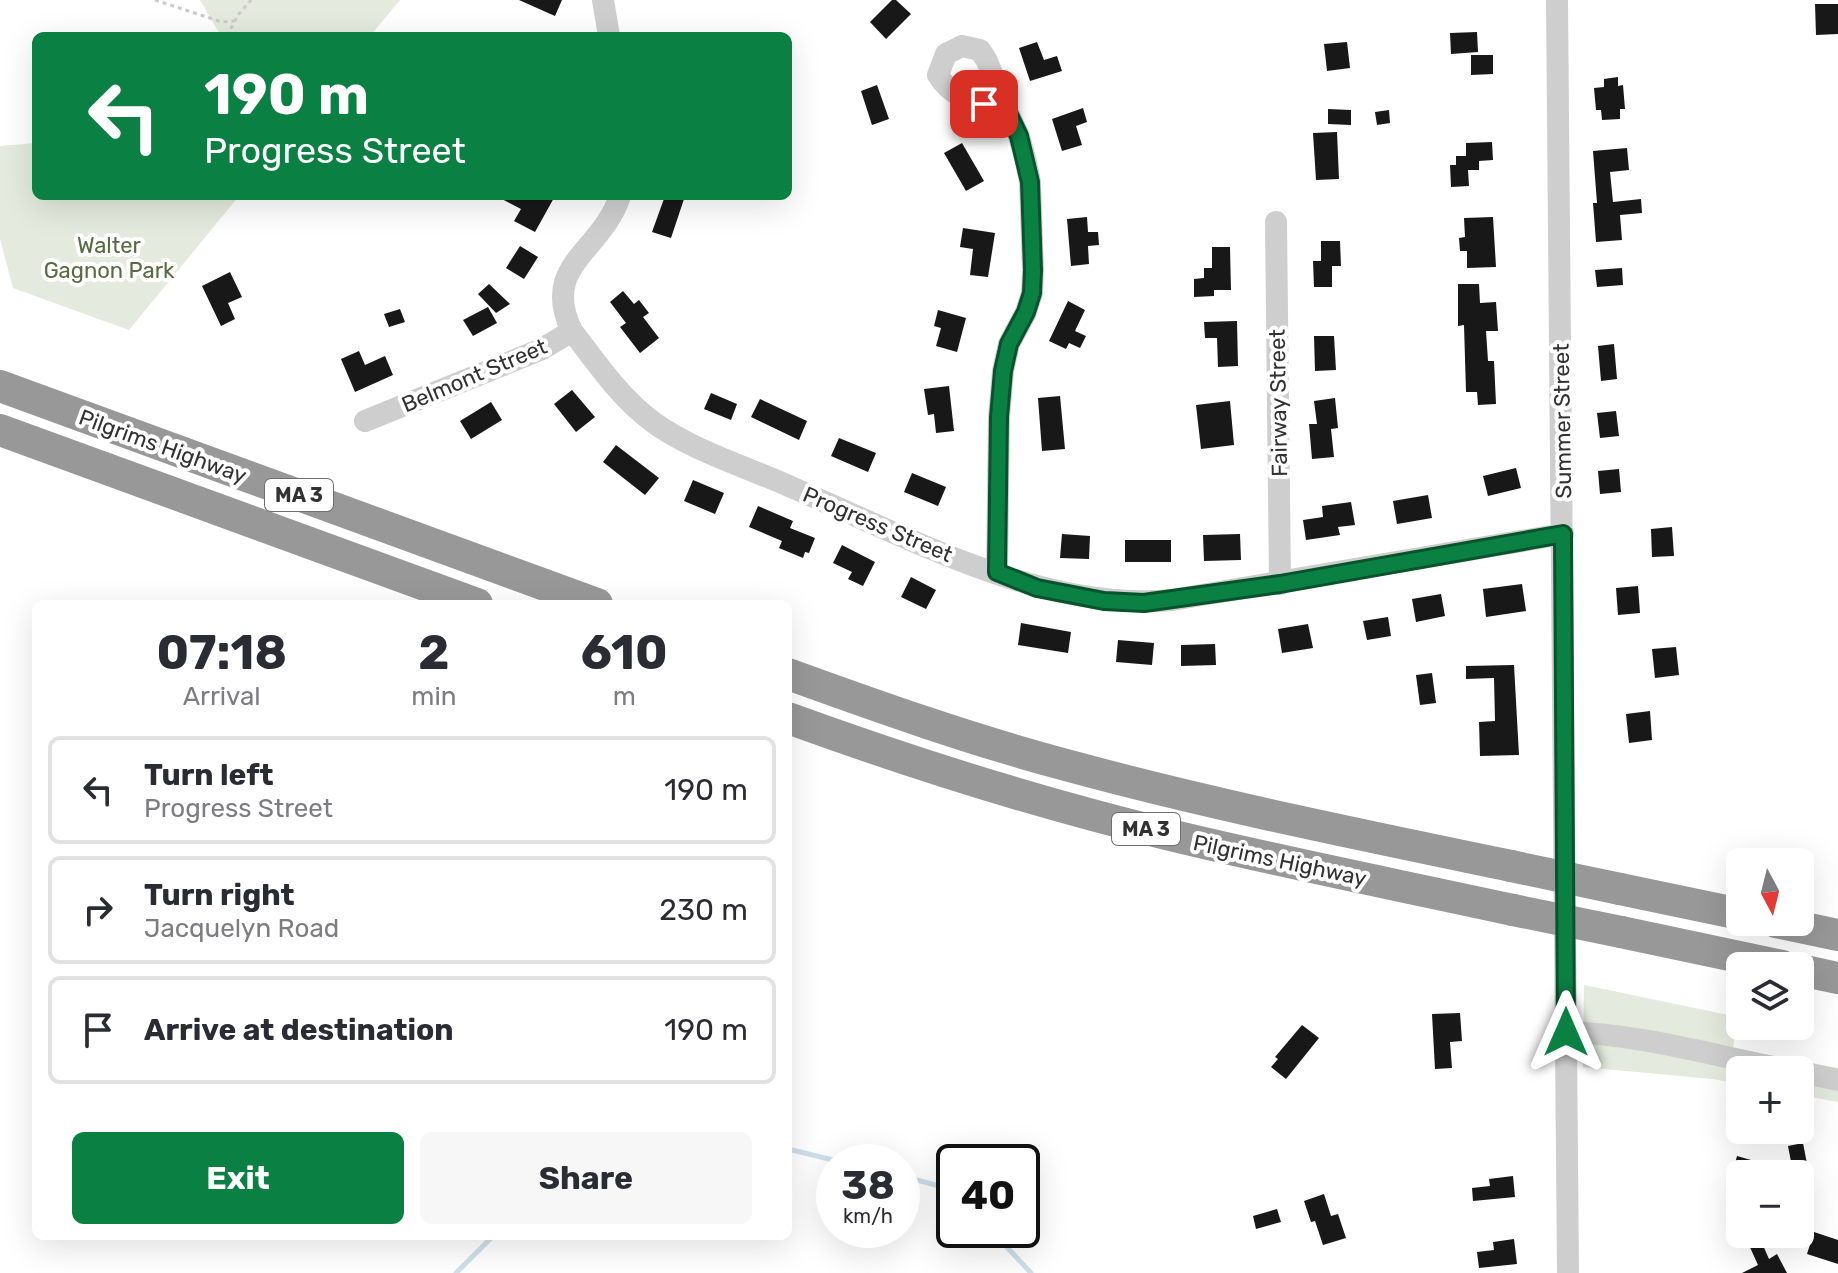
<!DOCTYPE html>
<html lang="en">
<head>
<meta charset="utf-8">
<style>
	body { margin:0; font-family:Rubik,sans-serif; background:#f7f7f7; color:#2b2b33; height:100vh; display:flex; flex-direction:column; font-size:30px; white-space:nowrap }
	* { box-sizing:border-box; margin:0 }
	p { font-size:26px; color:#7c7c81 }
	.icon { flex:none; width:44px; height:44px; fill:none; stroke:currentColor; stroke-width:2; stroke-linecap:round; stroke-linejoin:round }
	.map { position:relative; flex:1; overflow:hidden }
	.side { position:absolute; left:32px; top:600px; width:760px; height:640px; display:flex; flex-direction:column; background:#fff; border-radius:12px; box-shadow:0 8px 32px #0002 }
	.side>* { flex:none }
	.top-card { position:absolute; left:32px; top:32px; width:760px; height:168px; border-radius:12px; box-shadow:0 8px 32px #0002; background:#0b8043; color:#fff; overflow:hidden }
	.needle { width:52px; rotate:173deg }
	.tools { position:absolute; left:1726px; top:848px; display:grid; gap:16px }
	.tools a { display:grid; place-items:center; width:88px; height:88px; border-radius:12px; background:#fff; box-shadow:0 8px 32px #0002; font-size:40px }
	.speed { position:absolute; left:816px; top:1144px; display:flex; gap:16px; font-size:40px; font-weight:700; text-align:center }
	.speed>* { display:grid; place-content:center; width:104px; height:104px; border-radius:50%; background:#fff; box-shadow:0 8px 32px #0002; line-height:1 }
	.speed small { font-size:20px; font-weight:400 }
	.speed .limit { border:4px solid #111; border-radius:12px; background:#fff; color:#111 }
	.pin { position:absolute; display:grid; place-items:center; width:68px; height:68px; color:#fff; margin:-34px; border-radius:16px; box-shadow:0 4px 12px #0006 }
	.me { position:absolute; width:88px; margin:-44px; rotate:0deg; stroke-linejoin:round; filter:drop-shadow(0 0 6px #0008) }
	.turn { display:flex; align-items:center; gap:28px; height:168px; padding:0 40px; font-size:36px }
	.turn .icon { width:104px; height:104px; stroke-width:2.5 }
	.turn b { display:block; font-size:56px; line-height:68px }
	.eta { display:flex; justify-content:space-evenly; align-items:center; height:136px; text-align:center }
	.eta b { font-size:48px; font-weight:700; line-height:56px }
	.button { display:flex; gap:16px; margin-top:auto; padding:16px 40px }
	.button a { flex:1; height:92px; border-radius:12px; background:#0b8043; color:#fff; font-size:32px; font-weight:700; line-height:92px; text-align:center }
	.button a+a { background:#f7f7f7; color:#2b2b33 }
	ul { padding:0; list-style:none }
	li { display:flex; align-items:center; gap:24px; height:108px; margin:0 16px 12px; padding:0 24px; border:4px solid #e1e1e2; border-radius:12px }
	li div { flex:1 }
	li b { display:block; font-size:30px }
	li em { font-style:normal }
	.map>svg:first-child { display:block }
	.green { fill:#e4eadd }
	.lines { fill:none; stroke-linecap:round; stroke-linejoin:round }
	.stream { stroke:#cee0eb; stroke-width:5 }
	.building { fill:#181818 }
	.path { stroke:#cbcbcb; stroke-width:3; stroke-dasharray:4 4; stroke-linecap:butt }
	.minor { stroke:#cecece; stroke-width:22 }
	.highway { stroke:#989898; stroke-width:32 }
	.highway-bridge { stroke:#989898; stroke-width:32 }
	.route-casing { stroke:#07532c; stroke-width:20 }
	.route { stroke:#0b8043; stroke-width:14 }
	.labels { text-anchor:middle; stroke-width:8; stroke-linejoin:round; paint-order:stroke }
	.shield { fill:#fff; stroke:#6f6f6f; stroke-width:2 }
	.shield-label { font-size:20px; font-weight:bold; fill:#313131 }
	.park-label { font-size:22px; fill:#556b40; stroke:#fff }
	.street-label { font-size:22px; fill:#313131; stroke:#fff }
</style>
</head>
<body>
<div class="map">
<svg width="1838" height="1273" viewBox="0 0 1838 1273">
	<rect width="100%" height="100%" fill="#fff"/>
	<g class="green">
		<polygon points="200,0 400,0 370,36 221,36"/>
		<polygon points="36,143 36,196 239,196 129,330 13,288 0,239 0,146"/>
		<polygon points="1584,985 1738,1017 1733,1048 1838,1068 1838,1102 1800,1095 1800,1070 1740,1070 1740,1084 1712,1079 1583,1067"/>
	</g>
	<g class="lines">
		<g class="stream">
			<polyline points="788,1149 841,1162"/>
			<polyline points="902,1176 954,1190"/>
			<polyline points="991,1230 1031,1273"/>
			<polyline points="456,1273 493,1236"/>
		</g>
	</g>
	<g class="building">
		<polygon points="519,0 562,0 555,16"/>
		<polygon points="892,0 896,0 911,14 886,39 870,22"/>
		<polygon points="1815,4 1838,4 1838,34 1816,35"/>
		<polygon points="1477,32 1478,52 1451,54 1450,33"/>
		<polygon points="1037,42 1044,60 1057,56 1062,71 1030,81 1019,48"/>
		<polygon points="1347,42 1350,68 1327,71 1324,44"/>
		<polygon points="1471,55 1493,55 1493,74 1471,75"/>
		<polygon points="1618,77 1618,86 1623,85 1625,109 1620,109 1620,119 1602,120 1601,110 1596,110 1594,88 1604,87 1604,79"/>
		<polygon points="877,85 889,119 872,125 861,91"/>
		<polygon points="1083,108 1087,122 1076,126 1082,145 1062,151 1052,119"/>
		<polygon points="1328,109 1351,110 1351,125 1328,124"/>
		<polygon points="1389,110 1390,123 1377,125 1375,112"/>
		<polygon points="1337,132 1339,179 1316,180 1313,133"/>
		<polygon points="1492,142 1493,160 1479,161 1479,170 1468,170 1469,186 1451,187 1450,165 1456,165 1456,156 1466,156 1466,143"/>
		<polygon points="962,143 984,181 966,191 944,153"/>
		<polygon points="1627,148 1629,170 1610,172 1613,202 1641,199 1642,213 1620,215 1622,240 1596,242 1593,203 1597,203 1593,151"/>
		<polygon points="496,196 555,196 535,232 514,221 521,209"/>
		<polygon points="665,196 684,199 671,238 652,232"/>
		<polygon points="1087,217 1088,232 1098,232 1099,245 1088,246 1089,264 1071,266 1067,219"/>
		<polygon points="1493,217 1496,267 1467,268 1467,251 1460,251 1459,238 1465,237 1464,218"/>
		<polygon points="963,228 995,233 988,277 970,275 973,249 960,247"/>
		<polygon points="1321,241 1340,241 1341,266 1332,266 1332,287 1314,287 1313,261 1321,261"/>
		<polygon points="520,246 538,257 524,279 506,268"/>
		<polygon points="1212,247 1230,247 1231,290 1214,290 1214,296 1194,297 1194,279 1204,278 1204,268 1212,268"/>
		<polygon points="1622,268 1623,285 1597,287 1595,270"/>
		<polygon points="230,272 242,297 228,303 235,319 221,326 202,286"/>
		<polygon points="489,284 510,304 496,313 478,294"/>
		<polygon points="1458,284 1479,284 1480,303 1496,302 1498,331 1486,331 1488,361 1494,361 1496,404 1478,405 1477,392 1466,392 1464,325 1458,326"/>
		<polygon points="623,291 634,304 639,300 649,313 643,317 659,338 640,353 620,327 626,323 610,302"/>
		<polygon points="1068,301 1085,310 1075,331 1086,336 1080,348 1069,343 1066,349 1049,341"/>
		<polygon points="488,307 497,323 473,336 463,320"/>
		<polygon points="400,309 405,322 389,327 384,314"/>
		<polygon points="938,310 966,318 957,352 936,346 941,328 934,326"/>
		<polygon points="1237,321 1238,366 1218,367 1217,338 1205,338 1204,322"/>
		<polygon points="1314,336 1334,336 1336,370 1315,371"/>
		<polygon points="1614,344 1617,379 1601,381 1598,346"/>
		<polygon points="359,351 365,365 385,356 393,375 355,392 341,359"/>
		<polygon points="949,386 954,431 936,433 934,414 928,415 924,389"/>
		<polygon points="572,390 595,417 576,432 554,404"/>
		<polygon points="711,393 737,404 731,420 704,409"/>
		<polygon points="1060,396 1065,449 1042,451 1038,398"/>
		<polygon points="1335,398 1338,428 1331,429 1334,457 1312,459 1309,424 1317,424 1314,401"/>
		<polygon points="760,399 807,421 799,440 751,417"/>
		<polygon points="1230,401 1234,445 1201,449 1196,405"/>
		<polygon points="491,402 502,420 471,439 460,421"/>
		<polygon points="1616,411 1619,436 1600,438 1597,413"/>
		<polygon points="839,438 876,453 868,472 831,456"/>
		<polygon points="616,445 659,478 645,495 603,462"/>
		<polygon points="1516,468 1521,488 1488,496 1483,476"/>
		<polygon points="1619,469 1621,492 1600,494 1598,471"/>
		<polygon points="912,473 946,487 938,506 904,492"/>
		<polygon points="693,480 724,493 715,514 684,501"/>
		<polygon points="1428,495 1432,518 1397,524 1393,501"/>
		<polygon points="1351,502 1355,525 1338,527 1340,535 1306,540 1303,520 1323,517 1322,506"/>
		<polygon points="758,506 793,521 790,528 815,538 809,553 805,552 803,558 779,548 782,541 749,527"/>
		<polygon points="1672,527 1674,556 1652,557 1651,529"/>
		<polygon points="1062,534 1090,536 1089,559 1060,558"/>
		<polygon points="1240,534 1241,560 1204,561 1203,535"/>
		<rect x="1125" y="540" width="46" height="22"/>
		<polygon points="842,545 875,562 863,586 848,579 852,572 833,563"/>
		<polygon points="911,577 936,590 926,609 901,597"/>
		<polygon points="1522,584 1526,611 1486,617 1483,589"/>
		<polygon points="1638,586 1640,613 1618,615 1616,588"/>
		<polygon points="1441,594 1445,616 1416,622 1412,599"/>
		<polygon points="1388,617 1391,636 1367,640 1363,621"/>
		<polygon points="1021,623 1071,632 1068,653 1018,645"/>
		<polygon points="1308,624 1313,648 1282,653 1278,629"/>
		<polygon points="1118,640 1154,643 1152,665 1116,662"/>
		<polygon points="1215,644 1216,665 1181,666 1181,645"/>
		<polygon points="1676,647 1679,675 1655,678 1652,649"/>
		<polygon points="1514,665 1519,755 1480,756 1479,722 1495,721 1494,678 1466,679 1466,666"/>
		<polygon points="1432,673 1436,703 1420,705 1416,675"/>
		<polygon points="1650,711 1652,740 1629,743 1626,714"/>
		<polygon points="1460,1013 1462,1041 1450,1042 1452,1068 1435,1069 1432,1014"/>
		<polygon points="1302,1025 1319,1038 1286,1079 1271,1067 1278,1059 1275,1057"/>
		<polygon points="1803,1143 1808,1169 1793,1172 1788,1146"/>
		<polygon points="1737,1156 1758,1162 1754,1174 1732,1174"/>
		<polygon points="1513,1176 1515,1197 1473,1201 1472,1188 1490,1186 1489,1179"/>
		<polygon points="1324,1194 1331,1216 1338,1214 1346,1238 1323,1245 1315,1221 1311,1222 1304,1201"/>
		<polygon points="1277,1209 1281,1222 1256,1229 1253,1216"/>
		<polygon points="1814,1232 1838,1240 1838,1264 1807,1254"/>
		<polygon points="1744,1234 1758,1234 1769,1259 1777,1254 1787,1273 1742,1273 1758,1265"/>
		<polygon points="1514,1239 1517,1264 1479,1268 1477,1252 1494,1250 1493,1242"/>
	</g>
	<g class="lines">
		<g class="path">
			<polyline points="155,0 222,22 234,21"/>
			<polyline points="227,36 238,15 251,0"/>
		</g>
		<g class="minor">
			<polyline points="603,0 609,36"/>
			<polyline points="1557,0 1568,1273"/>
			<path d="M620,196C601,253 540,265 572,331C597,363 620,398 653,422C691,450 747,467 791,487C908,537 1042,612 1172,600L1563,534"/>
			<polyline points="1276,222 1280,584"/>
			<polyline points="365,421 542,349 572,331"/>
			<path d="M997,572L999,417L1003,371L1009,344L1026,312L1032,293L1033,270L1030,182L1026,162L1019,136L1007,111L987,61L980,50L962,46L946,54L938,75C952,100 980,103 1007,111"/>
			<path d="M1566,1032C1640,1034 1715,1056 1788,1070"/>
			<polyline points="1800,1072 1838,1080"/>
		</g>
		<g class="highway">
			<polyline points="0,386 597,604"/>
			<polyline points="0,430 477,604"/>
			<path d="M788,674C879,707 972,740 1066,765C1213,805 1362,835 1511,866"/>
			<path d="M788,718C909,762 1032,801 1158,832C1275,861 1394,884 1513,910"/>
			<polyline points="1620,889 1740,914"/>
			<polyline points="1776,922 1838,935"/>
			<polyline points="1621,932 1782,966"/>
			<polyline points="1800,970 1838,978"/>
		</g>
		<g class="highway-bridge">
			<polyline points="1511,866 1620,889"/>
			<polyline points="1513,910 1621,932"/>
		</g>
	</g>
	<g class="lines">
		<defs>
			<polyline id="route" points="984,104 1007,111 1019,136 1030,182 1033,270 1032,293 1026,312 1009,344 1003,371 999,417 997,572 1037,588 1104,601 1144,603 1280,584 1563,534 1566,1032"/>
		</defs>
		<use href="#route" class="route-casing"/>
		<use href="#route" class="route"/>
	</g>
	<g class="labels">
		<g class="shield">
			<rect x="265" y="479" width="68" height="32" rx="6"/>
			<rect x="1112" y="813" width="68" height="32" rx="6"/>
		</g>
		<g class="shield-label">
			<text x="299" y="502">MA 3</text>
			<text x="1146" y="836">MA 3</text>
		</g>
		<g class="park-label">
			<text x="109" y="253">Walter<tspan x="109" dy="25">Gagnon Park</tspan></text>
		</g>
		<g class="street-label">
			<text transform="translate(474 375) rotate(-23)" y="8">Belmont Street</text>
			<text transform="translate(1278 403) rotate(-91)" y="8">Fairway Street</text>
			<text transform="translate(1562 421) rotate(-91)" y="8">Summer Street</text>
			<text transform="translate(163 446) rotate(20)" y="8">Pilgrims Highway</text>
			<text transform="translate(878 524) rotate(23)" y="8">Progress Street</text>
			<text transform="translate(1280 860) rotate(12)" y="8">Pilgrims Highway</text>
		</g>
	</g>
</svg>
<div class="tools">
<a><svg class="needle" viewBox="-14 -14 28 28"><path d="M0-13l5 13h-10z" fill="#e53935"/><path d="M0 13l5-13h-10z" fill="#7c7c81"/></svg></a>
<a><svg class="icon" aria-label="layers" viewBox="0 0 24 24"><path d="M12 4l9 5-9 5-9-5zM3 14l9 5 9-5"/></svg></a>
<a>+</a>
<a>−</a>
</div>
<div class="speed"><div>38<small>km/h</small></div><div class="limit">40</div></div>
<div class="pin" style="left:984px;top:104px;background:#d93025"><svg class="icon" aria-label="arrive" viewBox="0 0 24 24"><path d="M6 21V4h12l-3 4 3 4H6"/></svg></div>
<svg class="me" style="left:1566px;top:1032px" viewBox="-20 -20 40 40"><path d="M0-17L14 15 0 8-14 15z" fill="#0b8043" stroke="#fff" stroke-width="4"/></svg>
<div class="top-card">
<div class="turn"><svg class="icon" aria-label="left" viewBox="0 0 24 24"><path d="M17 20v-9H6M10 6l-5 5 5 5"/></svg><div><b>190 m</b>Progress Street</div></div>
</div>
<section class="side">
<div class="eta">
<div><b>07:18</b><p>Arrival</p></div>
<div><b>2</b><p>min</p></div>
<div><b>610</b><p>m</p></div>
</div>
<ul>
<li><svg class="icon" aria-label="left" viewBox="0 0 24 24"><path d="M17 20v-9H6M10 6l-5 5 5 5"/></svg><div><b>Turn left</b><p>Progress Street</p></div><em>190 m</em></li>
<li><svg class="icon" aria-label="right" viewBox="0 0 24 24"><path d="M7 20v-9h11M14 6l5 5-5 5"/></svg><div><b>Turn right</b><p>Jacquelyn Road</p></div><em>230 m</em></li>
<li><svg class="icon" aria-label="arrive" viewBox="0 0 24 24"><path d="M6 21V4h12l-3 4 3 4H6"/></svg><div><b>Arrive at destination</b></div><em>190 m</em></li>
</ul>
<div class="button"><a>Exit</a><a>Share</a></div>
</section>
</div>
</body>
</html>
